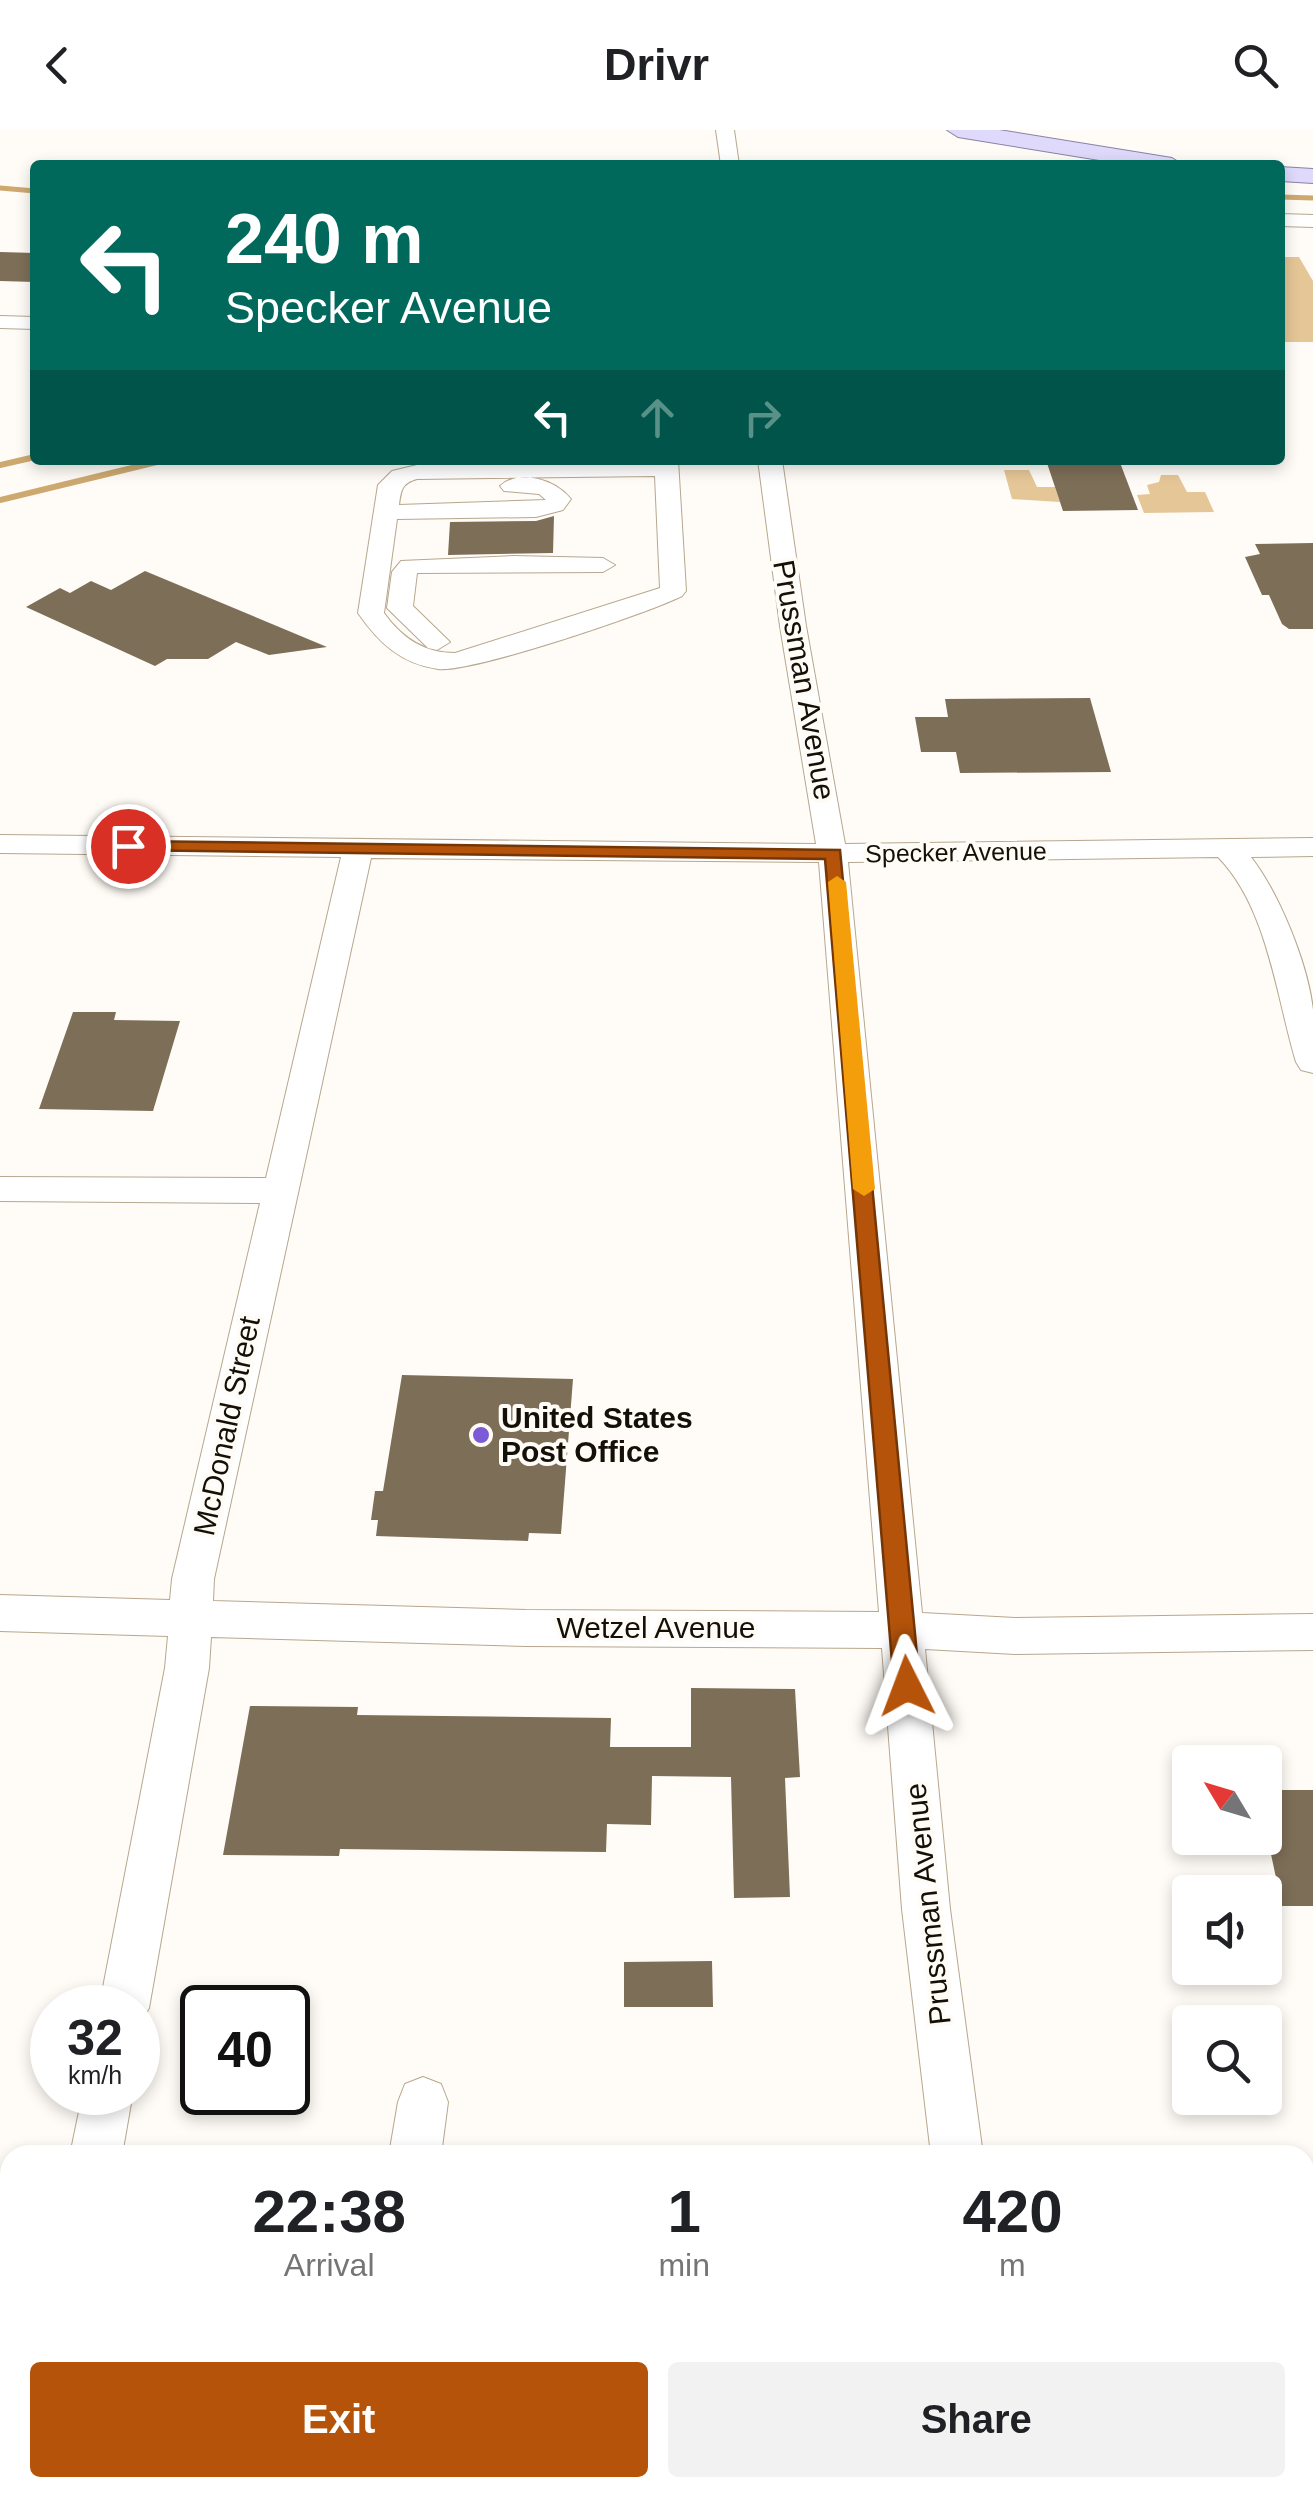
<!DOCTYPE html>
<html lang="en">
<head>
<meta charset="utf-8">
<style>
	body { margin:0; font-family:Arial,sans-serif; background:#f2f2f2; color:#202124; height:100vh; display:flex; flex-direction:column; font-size:38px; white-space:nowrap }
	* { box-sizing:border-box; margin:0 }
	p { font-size:32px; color:#757577 }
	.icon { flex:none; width:55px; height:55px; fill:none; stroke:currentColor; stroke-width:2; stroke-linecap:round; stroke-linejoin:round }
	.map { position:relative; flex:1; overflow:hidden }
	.details { position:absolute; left:0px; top:2015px; width:1315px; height:352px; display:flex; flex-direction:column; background:#fff; border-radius:30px 30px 0 0; box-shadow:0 5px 15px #0003 }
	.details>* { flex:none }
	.guide { position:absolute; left:30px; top:30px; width:1255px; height:305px; border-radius:10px; box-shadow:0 5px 15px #0003; background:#00695c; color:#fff; overflow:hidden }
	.needle { width:65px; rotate:308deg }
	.tools { position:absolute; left:1172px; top:1615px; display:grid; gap:20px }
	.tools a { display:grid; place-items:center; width:110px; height:110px; border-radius:10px; background:#fff; box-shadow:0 5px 15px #0003; font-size:50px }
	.speed { position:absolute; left:30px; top:1855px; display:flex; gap:20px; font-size:50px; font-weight:700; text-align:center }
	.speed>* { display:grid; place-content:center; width:130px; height:130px; border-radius:50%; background:#fff; box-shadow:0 5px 15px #0003; line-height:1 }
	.speed small { font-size:25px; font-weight:400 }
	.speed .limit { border:5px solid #111; border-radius:15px; background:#fff; color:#111 }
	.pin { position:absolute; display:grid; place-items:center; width:85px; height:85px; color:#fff; margin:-42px; border:5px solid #fff; border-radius:50%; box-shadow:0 2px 10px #0007 }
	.me { position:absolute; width:110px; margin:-55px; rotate:357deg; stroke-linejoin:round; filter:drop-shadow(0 0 8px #0008) }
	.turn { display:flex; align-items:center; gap:35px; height:210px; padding:0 30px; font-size:45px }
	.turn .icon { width:130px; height:130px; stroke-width:2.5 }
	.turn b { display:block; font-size:70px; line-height:85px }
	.lanes { display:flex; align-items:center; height:95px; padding:0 30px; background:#0003; justify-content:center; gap:50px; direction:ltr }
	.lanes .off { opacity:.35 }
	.eta { display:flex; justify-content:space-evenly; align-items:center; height:170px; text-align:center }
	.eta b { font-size:60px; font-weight:700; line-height:70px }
	.cta { display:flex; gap:20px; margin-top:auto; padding:20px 30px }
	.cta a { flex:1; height:115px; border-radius:10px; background:#b45309; color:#fff; font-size:40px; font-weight:700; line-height:115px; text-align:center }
	.cta a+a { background:#f2f2f2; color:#202124 }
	header { display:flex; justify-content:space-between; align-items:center; height:130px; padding:0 30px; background:#fff; font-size:45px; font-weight:700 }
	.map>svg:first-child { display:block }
	.green { fill:#e5c697 }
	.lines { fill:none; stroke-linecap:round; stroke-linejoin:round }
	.stream-far1 { stroke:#cda970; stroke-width:5 }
	.stream { stroke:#cda970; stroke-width:6 }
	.building { fill:#7d6e57 }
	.minor-casing { stroke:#b7a78e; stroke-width:2 }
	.major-casing { stroke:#8b82a4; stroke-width:2 }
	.minor { fill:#fff; fill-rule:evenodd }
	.major { fill:#dfd9fb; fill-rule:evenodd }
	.route { fill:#b45309; stroke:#753606; stroke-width:2.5 }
	.slow { fill:#f59e0b }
	.poi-dot { fill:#7e5bd6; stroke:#fffbf6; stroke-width:4 }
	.labels { text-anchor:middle; stroke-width:8; stroke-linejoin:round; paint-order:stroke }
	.far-street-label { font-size:25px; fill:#151007; stroke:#fffbf6 }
	.street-label { font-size:30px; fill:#151007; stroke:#fffbf6 }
	.poi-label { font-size:30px; font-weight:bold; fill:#151007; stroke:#fffbf6; text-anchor:start }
</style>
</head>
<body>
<header><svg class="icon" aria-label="back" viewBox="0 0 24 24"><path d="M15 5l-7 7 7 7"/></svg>Drivr<svg class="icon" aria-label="search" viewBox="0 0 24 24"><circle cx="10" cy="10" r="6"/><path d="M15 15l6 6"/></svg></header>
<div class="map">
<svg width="1313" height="2367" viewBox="0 0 1313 2367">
	<rect width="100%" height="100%" fill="#fffbf6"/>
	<g class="green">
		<polygon points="1280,127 1299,127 1313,151 1313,212 1280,212"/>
		<polygon points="1004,340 1029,340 1037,357 1055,357 1060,372 1012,369"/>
		<polygon points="1161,345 1178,345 1187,362 1205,362 1214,382 1144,383 1137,365 1150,364 1147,355 1159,352"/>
	</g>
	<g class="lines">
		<g class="stream-far1">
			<polyline points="0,58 35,61"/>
			<polyline points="1280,67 1313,68"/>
		</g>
		<g class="stream">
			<polyline points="0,335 35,327"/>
			<polyline points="0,370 165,330"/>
		</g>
	</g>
	<g class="building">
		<polygon points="0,122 35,123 35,152 0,151"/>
		<polygon points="1046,330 1119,330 1138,380 1063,381"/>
		<polygon points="554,386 553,423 448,425 450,392 536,391"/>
		<polygon points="1313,413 1313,499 1289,499 1282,494 1269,465 1262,465 1245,427 1260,424 1255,414"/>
		<polygon points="145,441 327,517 269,525 236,512 208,529 167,529 155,536 26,477 60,458 70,463 91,451 111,460"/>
		<polygon points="1090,568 1111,642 960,643 956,622 921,622 915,587 948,587 945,569"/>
		<polygon points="73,882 116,882 114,890 180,891 153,981 39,979"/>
		<polygon points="402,1245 573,1249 561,1404 529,1403 528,1411 376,1406 378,1390 371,1390 375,1361 383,1361"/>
		<polygon points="691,1558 795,1559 800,1647 785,1648 790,1767 734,1768 731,1647 652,1646 651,1695 607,1694 606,1722 340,1719 339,1726 223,1725 250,1576 358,1577 357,1585 611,1588 610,1617 691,1617"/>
		<polygon points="1265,1660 1313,1660 1313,1776 1282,1776 1265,1696"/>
		<polygon points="712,1831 713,1877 624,1877 624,1832"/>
	</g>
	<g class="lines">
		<defs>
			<g id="minor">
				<polygon points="716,0 734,0 739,35 721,35"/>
				<polygon points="1280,84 1313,85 1313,97 1280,96"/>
				<polygon points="0,186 35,187 35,199 0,198"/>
				<path d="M654,330H678L686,461L682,466C646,484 471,543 438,539C401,534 378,512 358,483L378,355L392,341L417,335ZM655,346L660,458L455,523C424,523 402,508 384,483L397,389L536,387L563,380L571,369C556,350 520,338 500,356L504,361L539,364L546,370L399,375C401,360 402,353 417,349Z"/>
				<path d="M758,330H782L806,496L845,714L1313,708V726L1251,727C1279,763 1308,834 1313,880C1313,900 1313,922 1313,943L1301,940L1296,932C1276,866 1268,778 1218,727L848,732L922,1483L1015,1488L1313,1484V1520L1015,1524L925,1519L950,1779L983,2025H931L902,1779L882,1518L526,1516L211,1507L209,1538L149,1878L138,1897V1878H99L165,1538L168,1506L0,1501V1465L170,1470L172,1449L260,1073L0,1071V1047L266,1048L341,727L0,723V705L816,714L780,496ZM371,728L819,732L879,1482L526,1480L213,1471L214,1449Z"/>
				<polygon points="513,426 603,428 615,435 603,442 417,443 413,476 450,512 437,520 428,518 387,478 392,442 401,431"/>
				<polygon points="423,1947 441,1954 448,1972 441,2025 389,2025 398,1972 405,1954"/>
				<polygon points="83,1962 133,1962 122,2025 70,2025"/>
				<polygon points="10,2338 10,2358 58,2358 57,2367 0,2367"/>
				<polygon points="344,2358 402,2358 401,2367 343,2367"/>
				<polygon points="440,2358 498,2358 497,2367 439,2367"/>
				<polygon points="977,2358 1034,2358 1036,2367 978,2367"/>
			</g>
			<g id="major">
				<polygon points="947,0 999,0 1172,28 1183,35 1130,35 958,7"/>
				<polygon points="1280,37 1313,39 1313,53 1280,51"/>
			</g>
		</defs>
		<use href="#minor" class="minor-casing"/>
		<use href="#major" class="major-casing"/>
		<use href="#minor" class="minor"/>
		<use href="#major" class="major"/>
	</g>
	<polygon class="route" points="128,711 840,720 920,1556 916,1564 907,1567 898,1564 894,1556 825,729 122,720 122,712"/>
	<polygon class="slow" points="837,746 846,752 875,1059 864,1066 853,1059 828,752"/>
	<circle class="poi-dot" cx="481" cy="1305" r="10"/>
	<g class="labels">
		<g class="far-street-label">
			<text transform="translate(956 722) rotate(-1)" y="9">Specker Avenue</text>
		</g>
		<g class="street-label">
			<text transform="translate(804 550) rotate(80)" y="10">Prussman Avenue</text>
			<text transform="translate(227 1296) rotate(-78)" y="10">McDonald Street</text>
			<text x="656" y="1508">Wetzel Avenue</text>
			<text transform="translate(928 1774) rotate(-96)" y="10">Prussman Avenue</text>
		</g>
		<g class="poi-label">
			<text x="501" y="1298">United States<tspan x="501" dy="34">Post Office</tspan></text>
		</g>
	</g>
</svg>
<div class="tools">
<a><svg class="needle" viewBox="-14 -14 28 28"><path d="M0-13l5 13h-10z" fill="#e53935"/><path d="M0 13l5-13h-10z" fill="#757577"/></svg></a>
<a><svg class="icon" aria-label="sound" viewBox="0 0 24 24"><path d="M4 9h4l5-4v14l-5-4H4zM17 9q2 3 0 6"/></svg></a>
<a><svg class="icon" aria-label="search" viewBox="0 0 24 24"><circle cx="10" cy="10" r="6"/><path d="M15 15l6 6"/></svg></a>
</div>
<div class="speed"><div>32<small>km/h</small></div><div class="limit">40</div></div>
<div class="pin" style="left:128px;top:716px;background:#d93025"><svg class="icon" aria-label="arrive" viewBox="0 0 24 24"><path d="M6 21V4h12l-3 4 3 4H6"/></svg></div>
<svg class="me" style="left:907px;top:1556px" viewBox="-20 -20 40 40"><path d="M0-17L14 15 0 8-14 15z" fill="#b45309" stroke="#fff" stroke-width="4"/></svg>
<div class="guide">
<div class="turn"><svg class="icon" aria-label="left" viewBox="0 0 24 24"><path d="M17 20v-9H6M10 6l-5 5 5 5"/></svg><div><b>240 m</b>Specker Avenue</div></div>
<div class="lanes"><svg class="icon" aria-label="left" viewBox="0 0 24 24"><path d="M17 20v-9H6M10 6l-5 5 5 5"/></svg><svg class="icon off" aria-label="ahead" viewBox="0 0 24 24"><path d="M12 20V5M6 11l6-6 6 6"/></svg><svg class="icon off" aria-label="right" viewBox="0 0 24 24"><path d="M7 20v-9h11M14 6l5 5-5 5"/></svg></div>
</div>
<section class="details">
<div class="eta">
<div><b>22:38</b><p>Arrival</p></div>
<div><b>1</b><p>min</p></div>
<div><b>420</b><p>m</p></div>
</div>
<div class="cta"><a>Exit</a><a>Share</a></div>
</section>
</div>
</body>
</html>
